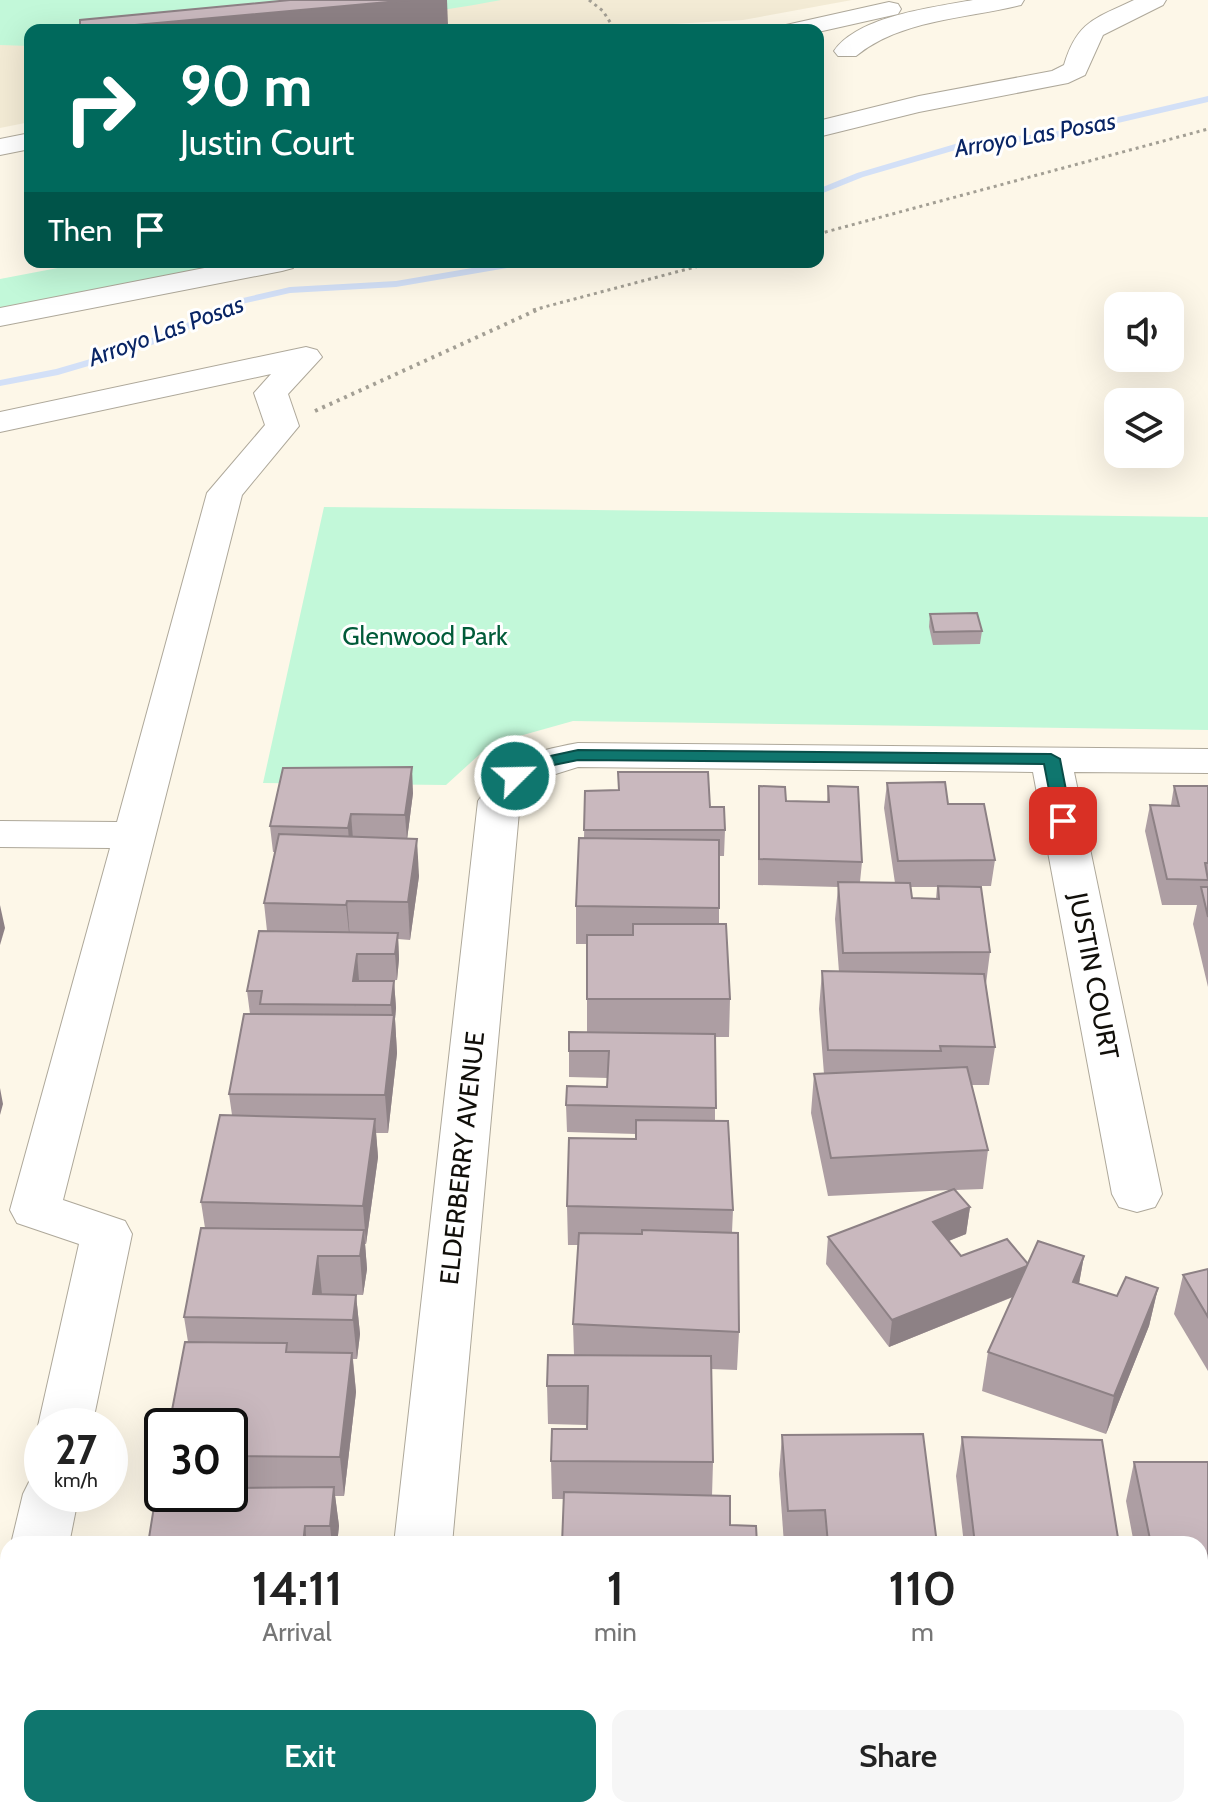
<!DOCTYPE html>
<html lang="en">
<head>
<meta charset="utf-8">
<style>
	body { margin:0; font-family:Cabin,sans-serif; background:#f6f6f6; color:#222; height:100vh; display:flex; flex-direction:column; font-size:30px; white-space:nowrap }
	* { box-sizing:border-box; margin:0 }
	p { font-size:26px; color:#767676 }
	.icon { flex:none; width:44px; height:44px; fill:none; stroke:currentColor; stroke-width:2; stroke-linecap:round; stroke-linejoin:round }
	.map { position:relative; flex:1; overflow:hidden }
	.side { position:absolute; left:0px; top:1536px; width:1208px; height:282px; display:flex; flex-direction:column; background:#fff; border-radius:24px 24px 0 0; box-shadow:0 8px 32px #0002 }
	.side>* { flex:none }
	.banner { position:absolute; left:24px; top:24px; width:800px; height:244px; border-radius:16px; box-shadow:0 8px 32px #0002; background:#00695c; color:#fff; overflow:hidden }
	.controls { position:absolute; left:1104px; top:292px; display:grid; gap:16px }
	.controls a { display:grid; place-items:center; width:80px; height:80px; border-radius:16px; background:#fff; box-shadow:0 8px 32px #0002; font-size:40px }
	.speed { position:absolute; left:24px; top:1408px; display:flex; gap:16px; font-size:40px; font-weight:700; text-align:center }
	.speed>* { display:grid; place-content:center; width:104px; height:104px; border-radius:50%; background:#fff; box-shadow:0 8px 32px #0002; line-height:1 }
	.speed small { font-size:20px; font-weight:400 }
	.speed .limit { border:4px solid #111; border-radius:12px; background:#fff; color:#111 }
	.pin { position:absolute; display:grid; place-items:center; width:68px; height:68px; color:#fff; margin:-34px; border-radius:16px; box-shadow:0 4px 12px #0006 }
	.me { position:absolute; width:88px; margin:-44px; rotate:67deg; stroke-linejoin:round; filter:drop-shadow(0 0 6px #0008) }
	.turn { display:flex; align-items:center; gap:28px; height:168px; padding:0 24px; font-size:36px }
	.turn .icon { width:104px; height:104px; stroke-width:2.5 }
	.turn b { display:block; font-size:56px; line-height:68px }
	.then { display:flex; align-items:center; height:76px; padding:0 24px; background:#0003; gap:16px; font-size:30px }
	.eta { display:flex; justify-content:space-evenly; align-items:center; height:136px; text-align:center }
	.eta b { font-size:48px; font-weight:600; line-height:56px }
	.primary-button { display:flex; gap:16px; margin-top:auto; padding:16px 24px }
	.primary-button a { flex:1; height:92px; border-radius:16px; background:#0f766e; color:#fff; font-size:32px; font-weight:600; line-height:92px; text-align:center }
	.primary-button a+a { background:#f6f6f6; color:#222 }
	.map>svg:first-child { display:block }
	.built { fill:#f3ebd5 }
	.green { fill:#c2f8d9 }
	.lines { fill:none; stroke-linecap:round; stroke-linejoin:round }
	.stream { fill:#d3e0f7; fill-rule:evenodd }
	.minor-casing { stroke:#aea89a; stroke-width:2 }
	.path-far1 { stroke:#a39f94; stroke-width:3; stroke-dasharray:3 4; stroke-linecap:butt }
	.path { stroke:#a39f94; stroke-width:4; stroke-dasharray:3 5; stroke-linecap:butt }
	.minor { fill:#fff; fill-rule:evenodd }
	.wall { fill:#ad9ea3; fill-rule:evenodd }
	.shaded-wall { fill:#8d8185 }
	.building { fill:#c9b8be; stroke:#8d8185; stroke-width:2 }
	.route { fill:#0f766e; stroke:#0a4d48; stroke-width:2 }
	.labels { text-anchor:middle; stroke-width:6; stroke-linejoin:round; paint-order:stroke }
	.far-water-label { font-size:24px; font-style:italic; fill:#092565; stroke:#fff }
	.park-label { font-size:26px; fill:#015b39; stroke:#fff }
	.street-label { font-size:26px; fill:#110f0a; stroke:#fff }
</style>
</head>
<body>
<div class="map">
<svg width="1208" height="1817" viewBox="0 0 1208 1817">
	<rect width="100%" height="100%" fill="#fdf7e8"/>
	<polygon class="built" points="0,0 852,0 743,20 567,30 30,30 30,122 0,128"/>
	<g class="green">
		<path d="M0,0H501C349,30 185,30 30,30V46L0,45Z"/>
		<polygon points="89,262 251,262 0,310 0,279"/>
		<polygon points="324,507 1208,517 1208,730 573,721 491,744 446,785 263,783"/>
	</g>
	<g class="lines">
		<g class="stream">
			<polygon points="1208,96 1208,102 1045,140 973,145 863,177 818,195 818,189 857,173 972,139 1045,134"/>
			<polygon points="507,262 529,262 524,265 396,287 290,293 237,305 176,336 119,357 58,375 0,386 0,380 56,369 111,353 168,332 234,300 290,287 396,281"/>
		</g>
		<defs>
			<g id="minor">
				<path d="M973,0H1024L1021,5C966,19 901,19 856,56H838L834,51C858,16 934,7 973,0Z"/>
				<path d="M1134,0H1166L1163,5L1103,35L1085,75L1068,83L919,112L818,137V121L919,96L1052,71L1064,65C1077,21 1096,18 1134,0Z"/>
				<polygon points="889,2 898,4 901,9 898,14 818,32 782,30 786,25"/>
				<polygon points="30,133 30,149 0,155 0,139"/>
				<polygon points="235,262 297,262 293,268 282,271 0,326 0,308"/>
				<polygon points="306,347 317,350 322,357 288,394 299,426 242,495 63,1200 125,1221 132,1234 92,1426 42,1426 42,1435 38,1426 79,1244 17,1223 10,1210 110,848 0,847 0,821 117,822 207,493 265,425 254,393 271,374 0,432 0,412"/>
				<path d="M578,743L1208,749V773L1074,772L1162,1194L1155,1207L1137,1212L1119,1207L1112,1194L1033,772L578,767L546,777L520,801L452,1544H394L478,801C507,759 529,752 578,743Z"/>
				<polygon points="42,1474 42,1494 79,1494 69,1544 11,1544 23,1494 31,1478"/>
				<polygon points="8,1662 8,1750 0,1753 0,1665"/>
				<rect x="1200" y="1710" width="8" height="56"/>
				<polygon points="365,1810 429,1810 428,1817 364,1817"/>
			</g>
		</defs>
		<use href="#minor" class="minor-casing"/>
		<g class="path-far1">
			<polyline points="589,0 603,11 615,30"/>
			<polyline points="818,234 1208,129"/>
			<polyline points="533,310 714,262"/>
		</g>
		<polyline class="path" points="315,411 541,308"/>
		<use href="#minor" class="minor"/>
	</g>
	<g class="wall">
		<polygon points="930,614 982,631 980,644 933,645 929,627"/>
		<path d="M887,783L948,804L995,860L991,886H975L990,952L986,984L995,1047L989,1085H971L988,1150L983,1189L955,1190L970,1207L966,1234L949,1241L961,1256L1028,1264L1084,1256L1079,1284L1117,1296L1158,1288L1149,1326L1106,1434L982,1391L988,1352L1013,1297L889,1347L826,1264L828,1237L950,1190L828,1196L811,1113L814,1074H824L819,1009L822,971L839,972L835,919L838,887L758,885V812L759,786L786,801L827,802L828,786L862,862L860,882L895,883L884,808ZM911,887H937L936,899L912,898Z"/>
		<polygon points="1174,786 1208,786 1208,987 1193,924 1197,905 1162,905 1145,831 1150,805 1171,805"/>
		<polygon points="585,791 710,807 725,830 724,856 719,856 719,924 730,999 729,1037 715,1037 715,1120 733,1210 732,1232 739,1332 737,1370 711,1369 713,1462 712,1496 730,1525 757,1544 564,1499 552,1499 551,1461 587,1429 587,1425 548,1424 547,1386 574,1355 573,1324 578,1245 568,1245 567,1206 636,1139 636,1134 567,1132 566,1105 607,1087 608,1078 569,1077 569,1051 587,1032 587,944 576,944 576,906 584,838"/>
		<polygon points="413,793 407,839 419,876 410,940 398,939 399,959 397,980 359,981 394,981 396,1008 395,1019 397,1053 388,1133 376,1133 378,1157 366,1244 365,1244 367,1269 363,1295 322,1294 356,1295 360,1334 357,1359 353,1359 356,1392 344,1496 335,1496 339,1526 337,1544 148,1544 230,1494 230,1426 188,1342 184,1317 205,1228 201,1202 232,1115 229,1094 250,1014 247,991 267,931 264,903 275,852 273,852 270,826"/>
		<polygon points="1208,1269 1208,1371 1174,1314 1183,1275"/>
		<polygon points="782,1435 937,1544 784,1544 779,1474"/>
		<polygon points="962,1437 1119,1544 964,1544 956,1476"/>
		<polygon points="1134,1462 1208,1462 1208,1651 1200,1651 1200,1544 1134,1544 1126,1501"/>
	</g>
	<g class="shaded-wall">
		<polygon points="410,0 447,0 448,25 388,30 80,30"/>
		<polygon points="412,767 413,793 407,840 405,815"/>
		<polygon points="351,814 353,839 350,854 348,828"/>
		<polygon points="417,839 419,876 410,940 408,902"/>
		<polygon points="347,901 350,939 350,942 346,905"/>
		<polygon points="0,905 5,928 0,945"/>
		<polygon points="398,933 399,959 397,980 395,954"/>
		<polygon points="357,954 359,980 355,1007 353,981"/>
		<polygon points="394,981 396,1008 395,1019 397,1053 388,1133 385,1095 393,1028 391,1005"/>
		<polygon points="0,1088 3,1104 0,1115"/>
		<polygon points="375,1119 378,1157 366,1244 363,1206"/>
		<polygon points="970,1207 966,1234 930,1248 933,1222"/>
		<polygon points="364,1230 367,1269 363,1295 360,1256"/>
		<polygon points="318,1256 322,1294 313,1294"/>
		<polygon points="1084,1256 1077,1294 1073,1282"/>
		<polygon points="1029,1265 1024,1292 889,1347 892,1320"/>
		<polygon points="1158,1288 1149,1326 1106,1434 1114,1396"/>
		<polygon points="356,1295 360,1334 357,1359 353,1320"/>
		<polygon points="352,1353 356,1392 344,1496 340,1457"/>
		<polygon points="334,1487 339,1526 337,1544 332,1544 330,1526"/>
		<polygon points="305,1526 307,1544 303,1544"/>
	</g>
	<g class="building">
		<polygon points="290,0 410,0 80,30 80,20"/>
		<polygon points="977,613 982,631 934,632 930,614"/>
		<polygon points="412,767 405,815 351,814 348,828 270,826 283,768"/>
		<polygon points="618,772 708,772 710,807 724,807 725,830 584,830 585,791 619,790"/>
		<polygon points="945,782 948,804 984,804 995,860 898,861 887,783"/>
		<polygon points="759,786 785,787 786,801 829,802 828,786 858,787 862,862 759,859"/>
		<polygon points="1174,786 1208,786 1208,863 1205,863 1208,880 1167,879 1150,805 1179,806"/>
		<polygon points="279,834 417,839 408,902 347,901 346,905 264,903"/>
		<polygon points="579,838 719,840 719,908 576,906"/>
		<polygon points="838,882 910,883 912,898 939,899 938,886 981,887 990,952 843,953"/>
		<polygon points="1201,887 1208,887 1208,917"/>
		<polygon points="633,924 726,924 730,999 587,999 587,935 633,935"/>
		<polygon points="259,931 398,933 395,954 357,954 353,981 394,981 391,1005 260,1004 262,991 247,991"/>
		<polygon points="822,971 984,974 995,1047 940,1046 941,1051 828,1050"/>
		<polygon points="244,1014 394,1015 385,1095 229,1094"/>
		<polygon points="569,1032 715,1034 716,1108 566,1105 567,1086 607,1087 609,1051 569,1051"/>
		<polygon points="967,1067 988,1150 831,1158 814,1074"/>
		<polygon points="220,1115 375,1119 363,1206 201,1202"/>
		<polygon points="636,1120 728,1121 733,1210 567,1206 569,1138 636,1139"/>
		<polygon points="954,1189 970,1207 933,1222 961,1256 1007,1239 1028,1264 1027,1266 892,1320 828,1237"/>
		<polygon points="201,1228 364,1230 360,1256 318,1256 313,1294 356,1295 353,1320 184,1317"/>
		<polygon points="642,1230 738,1233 739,1332 573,1324 579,1233 642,1234"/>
		<polygon points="1038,1241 1084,1256 1073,1282 1117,1296 1126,1277 1158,1288 1114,1396 988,1352"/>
		<polygon points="1208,1269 1208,1317 1183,1275"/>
		<polygon points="185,1342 287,1343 286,1352 352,1353 340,1457 230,1456 230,1426 169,1426"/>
		<polygon points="548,1355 711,1356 713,1462 551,1461 552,1429 587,1429 588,1386 547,1386"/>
		<polygon points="923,1434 937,1544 828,1544 825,1510 788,1511 782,1435"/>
		<polygon points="962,1437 1102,1440 1119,1544 975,1544"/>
		<polygon points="1134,1462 1208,1462 1208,1612 1200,1612 1200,1544 1151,1544"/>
		<polygon points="334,1487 330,1526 305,1526 303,1544 148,1544 157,1488 162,1488 162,1494 230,1494 230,1488"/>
		<polygon points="564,1492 730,1496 730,1525 756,1526 757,1544 562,1544"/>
		<polygon points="303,1810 302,1817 102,1817 103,1812"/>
		<polygon points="1014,1814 1113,1815 1113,1817 1014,1817"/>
		<rect x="589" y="1815" width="140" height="2"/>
	</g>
	<polygon class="route" points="578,750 1051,754 1060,759 1072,821 1063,826 1055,821 1044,764 578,760 544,767 515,782 506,776 532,760"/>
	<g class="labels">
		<g class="far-water-label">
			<text transform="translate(1035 135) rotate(-10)" y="8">Arroyo Las Posas</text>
			<text transform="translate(166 331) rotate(-20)" y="8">Arroyo Las Posas</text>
		</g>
		<g class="park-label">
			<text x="425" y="645">Glenwood Park</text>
		</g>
		<g class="street-label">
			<text transform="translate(1094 976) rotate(79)" y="9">JUSTIN COURT</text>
			<text transform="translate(462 1158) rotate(-84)" y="9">ELDERBERRY AVENUE</text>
		</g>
	</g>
</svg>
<div class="controls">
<a><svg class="icon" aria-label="sound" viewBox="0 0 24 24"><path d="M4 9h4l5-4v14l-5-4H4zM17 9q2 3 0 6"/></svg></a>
<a><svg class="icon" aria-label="layers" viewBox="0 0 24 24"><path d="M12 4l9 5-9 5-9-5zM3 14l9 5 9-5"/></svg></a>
</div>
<div class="speed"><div>27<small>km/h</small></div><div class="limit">30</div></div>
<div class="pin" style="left:1063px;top:821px;background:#d93025"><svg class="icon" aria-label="arrive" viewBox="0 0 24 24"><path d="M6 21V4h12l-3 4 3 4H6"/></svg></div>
<svg class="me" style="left:515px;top:776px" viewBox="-20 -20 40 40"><circle r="17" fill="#0f766e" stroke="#fff" stroke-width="3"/><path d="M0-11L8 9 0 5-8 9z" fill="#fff"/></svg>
<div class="banner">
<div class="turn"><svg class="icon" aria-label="right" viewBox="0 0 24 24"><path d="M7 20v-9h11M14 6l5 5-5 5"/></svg><div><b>90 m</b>Justin Court</div></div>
<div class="then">Then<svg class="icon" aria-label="arrive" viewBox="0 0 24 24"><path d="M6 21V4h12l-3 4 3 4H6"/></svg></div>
</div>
<section class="side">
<div class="eta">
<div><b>14:11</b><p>Arrival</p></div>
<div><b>1</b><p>min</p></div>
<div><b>110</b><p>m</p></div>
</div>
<div class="primary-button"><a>Exit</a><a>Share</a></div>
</section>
</div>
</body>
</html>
